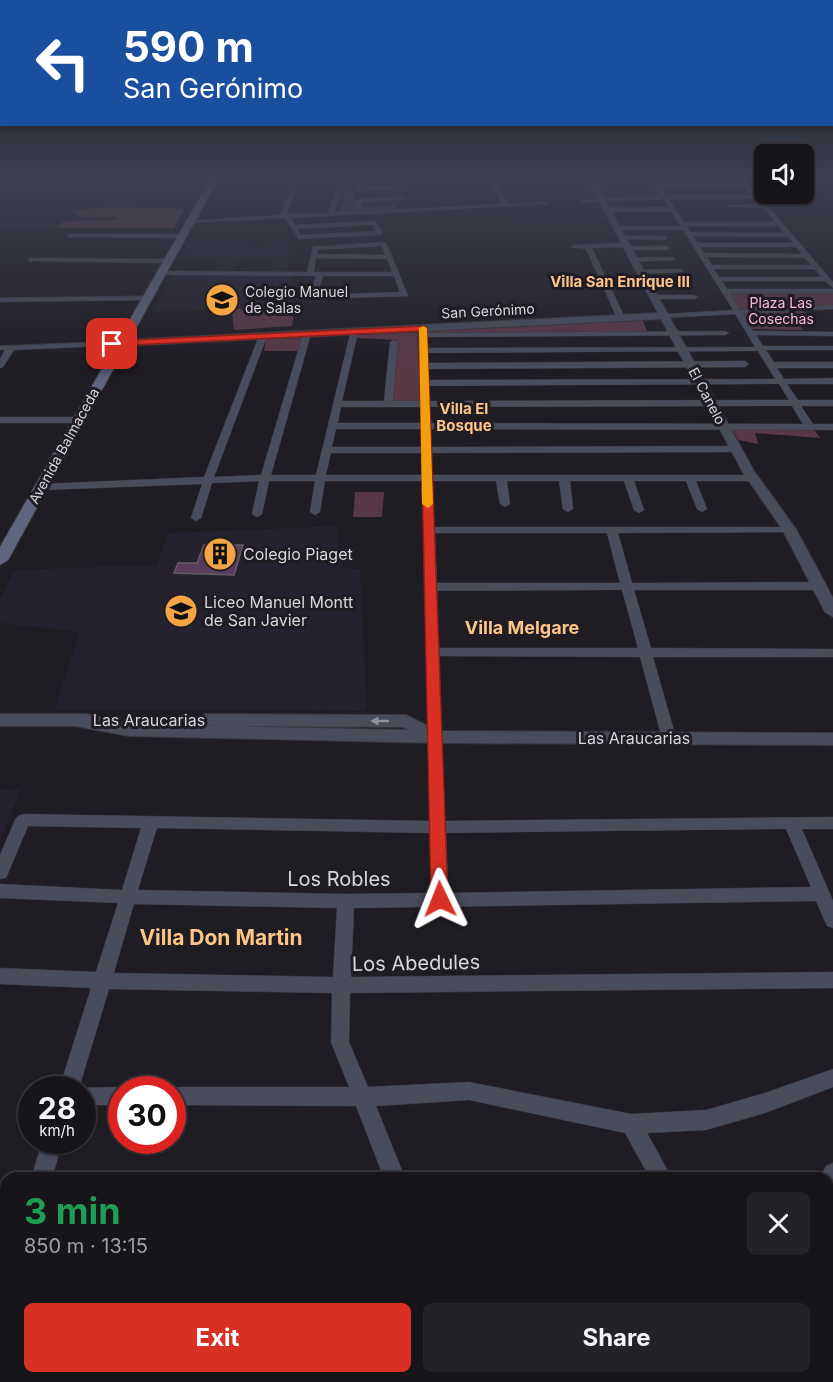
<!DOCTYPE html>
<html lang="en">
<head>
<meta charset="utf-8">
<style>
	body { margin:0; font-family:Inter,sans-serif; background:#242227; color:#f1f3f6; height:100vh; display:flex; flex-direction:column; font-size:22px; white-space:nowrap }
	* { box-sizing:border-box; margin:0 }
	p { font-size:20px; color:#9e9fa2 }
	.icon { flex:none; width:33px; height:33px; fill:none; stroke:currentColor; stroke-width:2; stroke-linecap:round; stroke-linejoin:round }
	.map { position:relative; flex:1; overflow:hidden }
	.panel { position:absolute; left:0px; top:1172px; width:834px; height:212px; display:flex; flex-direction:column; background:#17151a; border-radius:18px 18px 0 0; box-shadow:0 2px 4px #0004,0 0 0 2px #363439 }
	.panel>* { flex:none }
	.banner { position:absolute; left:0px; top:0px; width:834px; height:126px; box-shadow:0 2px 4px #0004,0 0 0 2px #363439; background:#1a4fa0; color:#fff; overflow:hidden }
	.fabs { position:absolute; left:754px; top:144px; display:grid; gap:12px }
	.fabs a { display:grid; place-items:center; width:60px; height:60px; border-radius:9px; background:#17151a; box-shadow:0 2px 4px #0004,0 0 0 2px #363439; font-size:30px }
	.speed { position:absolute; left:18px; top:1076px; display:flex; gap:12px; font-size:30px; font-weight:700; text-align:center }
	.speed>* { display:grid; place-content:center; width:78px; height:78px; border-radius:50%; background:#17151a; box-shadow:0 2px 4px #0004,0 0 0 2px #363439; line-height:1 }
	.speed small { font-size:15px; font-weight:400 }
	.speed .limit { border:9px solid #d22; background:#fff; color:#111 }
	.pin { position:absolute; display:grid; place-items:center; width:51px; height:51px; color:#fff; margin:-26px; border-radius:12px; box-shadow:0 3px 9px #0006 }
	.me { position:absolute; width:66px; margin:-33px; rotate:358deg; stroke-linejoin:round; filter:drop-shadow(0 0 4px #0008) }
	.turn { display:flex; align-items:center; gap:21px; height:126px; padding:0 24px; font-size:27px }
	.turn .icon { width:78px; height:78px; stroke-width:2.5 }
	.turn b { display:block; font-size:42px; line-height:51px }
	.round { display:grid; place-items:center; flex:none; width:63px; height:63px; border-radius:9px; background:#242227 }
	.headline { display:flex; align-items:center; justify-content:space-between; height:102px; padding:0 24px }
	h1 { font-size:36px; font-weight:700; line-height:45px; color:#1e9e55 }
	.action { display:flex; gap:12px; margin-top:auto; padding:12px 24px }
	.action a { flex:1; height:69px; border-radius:9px; background:#d93025; color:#fff; font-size:24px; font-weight:700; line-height:69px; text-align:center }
	.action a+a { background:#242227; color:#f1f3f6 }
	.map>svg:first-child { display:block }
	.built { fill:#25212e }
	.green { fill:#593846 }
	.building { fill:#583c59; stroke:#635d63; stroke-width:1.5 }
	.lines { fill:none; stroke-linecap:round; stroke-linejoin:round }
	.minor-casing { stroke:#39363d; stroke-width:1 }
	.tertiary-casing { stroke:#39363d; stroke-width:2 }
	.secondary-casing { stroke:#39363d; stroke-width:2 }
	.minor { fill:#484c5b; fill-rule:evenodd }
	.tertiary { fill:#484c5b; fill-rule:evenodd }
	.secondary { fill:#5f657e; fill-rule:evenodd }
	.oneway { fill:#90919b }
	.route { fill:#d93025; stroke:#8d1f18; stroke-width:1.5 }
	.slow { fill:#f59e0b }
	.labels { text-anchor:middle; stroke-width:6; stroke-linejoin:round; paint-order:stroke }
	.far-poi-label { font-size:14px; fill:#d7d6db; stroke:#1f1c23; text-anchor:start }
	.far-park-label { font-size:14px; fill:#feb8d7; stroke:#1f1c23 }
	.far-street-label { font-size:14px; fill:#d7d6db; stroke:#1f1c23 }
	.far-neighbourhood-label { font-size:15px; font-weight:bold; fill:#fec589; stroke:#1f1c23 }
	.poi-label { font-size:16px; fill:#d7d6db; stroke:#1f1c23; text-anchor:start }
	.street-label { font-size:16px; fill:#d7d6db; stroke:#1f1c23 }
	.neighbourhood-label { font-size:18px; font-weight:bold; fill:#fec589; stroke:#1f1c23 }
	.near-street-label { font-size:20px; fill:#d7d6db; stroke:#1f1c23 }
	.near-neighbourhood-label { font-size:21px; font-weight:bold; fill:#fec589; stroke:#1f1c23 }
</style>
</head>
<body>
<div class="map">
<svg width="833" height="1382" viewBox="0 0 833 1382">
	<rect width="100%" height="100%" fill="#1f1c23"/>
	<g class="built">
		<polygon points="16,176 204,176 174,228 0,228 0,190"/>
		<polygon points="248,240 250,247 287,243 290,255 286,271 271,271 275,260 236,261 233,271 215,271 220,261 179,261 189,242"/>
		<polygon points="172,275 293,275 284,307 151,312"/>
		<polygon points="336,526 343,568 360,569 367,711 54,710 80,632 0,623 0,599 14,570 157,565 168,533"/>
		<polygon points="0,789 21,790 0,841"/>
	</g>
	<g class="green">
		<polygon points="344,190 352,190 357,207 397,205 397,209 340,211"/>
		<polygon points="105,207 171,208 184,210 174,228 56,228 63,221 116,220 118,217 79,217 71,211"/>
		<polygon points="729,292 833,292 833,305 802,307 812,322 799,322 803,330 751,329"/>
		<polygon points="295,307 292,326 234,330 232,309"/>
		<polygon points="643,321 649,336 427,336 426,329"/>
		<polygon points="417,332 422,406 390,405 397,340 357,338 357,335"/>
		<polygon points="303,338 297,351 264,351 266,339"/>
		<polygon points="731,429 814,429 820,438 755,433 758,444 739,440"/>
		<polygon points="355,492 384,492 382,517 353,517"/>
	</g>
	<polygon class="building" points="204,545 243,545 234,575 174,573 178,563 197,563"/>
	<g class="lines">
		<defs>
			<g id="minor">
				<polygon points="360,176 414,176 413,177 636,176 411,181 409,178 364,179 363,187 410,188 360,191 357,189"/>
				<path d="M656,180L660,184H743L742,181H746L758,195L770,196V198L762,199L833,282V288L825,281H722L727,289H833V293H730L740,310L833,305V309L743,314L753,331L833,332V336L756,335L763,346H833V350H766L774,362H833V368H777L784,379L833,378V384H787L798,400H833V406H801L813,424H833V430L431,429V447L736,446L741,449L736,452L432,453V475H754L759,478L754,481H696L707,509L702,512L697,509L686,481H634L644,510L639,513L634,510L624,481H570L573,509L568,512L563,509L559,481H507L510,504L505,507L500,504L496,481H433L434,527H793L794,529L789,532L618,533L632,583L819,582L825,586L819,590H634L651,648L833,649V657H653L676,738L669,743L662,738L640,657L439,656L445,821L833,817V829H802L833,901V928L827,926L816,901L354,908L351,977L833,972V988L350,993L349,1042L368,1087L469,1082L631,1114L706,1110L765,1093L833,1069V1087L765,1113L706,1130L647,1133L672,1178H650L625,1133L469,1100L376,1106L405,1178H384L356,1106L172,1105V1089H166L172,1087H349L331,1042L332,993L109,989L79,1088L122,1087L128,1089H122V1105H82V1089H59L91,988L0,984V968L96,972L118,903L0,898V884L122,890L141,828L28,826L6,878L0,879V855L15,820L18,816L23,814L430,821L422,481H325L320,512L315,515L310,512L315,481H269L262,514L257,517L252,514L259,481L212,483L201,518L196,521L191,518L202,484L41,490L36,487L41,484L204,477L259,336L263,334L267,336L214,477L261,475L303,334L307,332L311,334L271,475H316L351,330L358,332L342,401H384L390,342L394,340L398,342L393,401H421L418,335L419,328L423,326L427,328V333L725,331L729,333L725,335L427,337L428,348L755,347L735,314L664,318L660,316L664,314L733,310L683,230H617L614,228L617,226H681L671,211L607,212L604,210L607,208L669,207L664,199L581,202L578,200L661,195L653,182ZM662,188H746L752,195H667ZM669,199H755L760,204L721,206L763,208L775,222H684ZM687,226H778L784,233L691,232ZM693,236L788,237L793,243H698ZM700,247H796L802,254L704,253ZM707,257L805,258L811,265H712ZM714,269H815L821,277H719ZM758,351L775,379L429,380L428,369L745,367L749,364L745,361L428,363V353ZM779,384L789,400L430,401L429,386ZM792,406L803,424L431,423L430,407ZM341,407H421V423H338ZM336,429H421L422,447H332ZM331,453H422V475H326ZM435,533H607L620,583H437ZM622,590L638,648H439L437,591ZM157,828L430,833L432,893L346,894L138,890ZM786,829L811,887L448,893L446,833ZM134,904L337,908L333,977L114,973Z"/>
				<path d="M495,182L509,204L546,202L549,204L291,218L295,225L375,221L383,233L380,235L299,239L285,218L191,223L188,221L280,215L289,193L292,191L295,193L287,214L327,213L336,191L339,189L342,191L334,212L357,211L355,202L361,199L404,196L406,199L361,203L363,211L503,204L492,184ZM373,225L376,231L301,235L297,229Z"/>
				<polygon points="69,234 182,234 185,236 182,238 67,237"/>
				<polygon points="622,236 664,236 667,238 664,240 620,239"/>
				<path d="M384,242L387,244L408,296L313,299L309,297L316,276L161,275L157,273L161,271L307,272L313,247ZM382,246L385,255L317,254L318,250ZM316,258L387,259L392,272H314ZM323,276H394L400,292L317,295Z"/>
				<polygon points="626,243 629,246 667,246 670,248 667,250 628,250 625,247 592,248 625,318 621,320 617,318 586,249 571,247 574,245"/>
				<polygon points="673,257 675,260 634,262 631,260 634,258"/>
				<polygon points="30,258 168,259 171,261 168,263 28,261"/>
				<polygon points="680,269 684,271 682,272 640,274 636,272 640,270"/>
				<polygon points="646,281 687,281 691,283 687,285 643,285 643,281"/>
				<polygon points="654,295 694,295 698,297 694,299 651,299 650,297"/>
				<polygon points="147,296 151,298 150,300 0,302 0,298"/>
				<polygon points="122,341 126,343 125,345 14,350 3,367 0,368 0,359 5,350 0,350 0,346"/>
				<polygon points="0,417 78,417 83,420 78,423 0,423"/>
				<polygon points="43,1140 63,1140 52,1178 31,1178"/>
				<polygon points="833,1163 833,1188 828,1191 828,1178 819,1178 826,1166"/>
				<polygon points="0,1248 6,1249 6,1271 0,1270"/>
				<polygon points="6,1280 6,1319 0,1322 0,1282"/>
				<polygon points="184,1377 208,1377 207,1382 183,1382"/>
				<polygon points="394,1377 418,1377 417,1382 393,1382"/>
				<polygon points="591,1377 624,1377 622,1382 589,1382"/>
			</g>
			<g id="tertiary">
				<polygon points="586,176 592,176 754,471 796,529 833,598 833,617 825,612 782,529 742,471 661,319 122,346 117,343 122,340 658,313"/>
				<polygon points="0,714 86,714 129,724 410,730 403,727 205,726 199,724 196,720 199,716 205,714 406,715 438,731 833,733 833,745 435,743 129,736 75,726 0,726"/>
			</g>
			<polygon id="secondary" points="212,176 220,176 8,560 0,565 0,547"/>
		</defs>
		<use href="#minor" class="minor-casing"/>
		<use href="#tertiary" class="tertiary-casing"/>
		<use href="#secondary" class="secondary-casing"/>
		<use href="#minor" class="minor"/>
		<use href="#tertiary" class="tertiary"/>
		<use href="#secondary" class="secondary"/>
	</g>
	<defs><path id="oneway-solid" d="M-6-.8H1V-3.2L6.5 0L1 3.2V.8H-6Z" transform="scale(1.5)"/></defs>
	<use class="oneway" href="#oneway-solid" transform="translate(380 721) rotate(-180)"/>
	<linearGradient id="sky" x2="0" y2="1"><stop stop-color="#110f13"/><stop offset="0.48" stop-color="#3c4050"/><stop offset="1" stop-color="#3c4050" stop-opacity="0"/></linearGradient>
	<rect width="833" height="369" fill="url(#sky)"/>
	<polygon class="route" points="423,326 427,328 448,899 446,904 440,906 434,904 431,899 419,331 112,346 108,344 112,341"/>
	<polygon class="slow" points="423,326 427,328 433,504 428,508 422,504 419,328"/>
	<defs>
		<symbol id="school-disc" viewBox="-11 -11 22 22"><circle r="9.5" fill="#f4a443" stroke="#1f1c23"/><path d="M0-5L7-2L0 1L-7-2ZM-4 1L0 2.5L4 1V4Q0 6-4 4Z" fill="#111"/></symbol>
		<symbol id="building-disc" viewBox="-11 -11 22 22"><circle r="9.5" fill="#f4a443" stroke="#1f1c23"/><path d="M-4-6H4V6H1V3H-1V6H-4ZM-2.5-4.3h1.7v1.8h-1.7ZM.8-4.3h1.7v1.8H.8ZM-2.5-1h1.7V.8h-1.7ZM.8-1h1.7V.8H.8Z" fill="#111"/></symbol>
	</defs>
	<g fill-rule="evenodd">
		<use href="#school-disc" x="203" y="281" width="38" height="38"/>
		<use href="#building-disc" x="201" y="535" width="38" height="38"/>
		<use href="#school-disc" x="162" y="592" width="38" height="38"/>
	</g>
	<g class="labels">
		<g class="far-poi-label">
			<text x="245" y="297">Colegio Manuel<tspan x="245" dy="16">de Salas</tspan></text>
		</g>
		<g class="far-park-label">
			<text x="781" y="308">Plaza Las<tspan x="781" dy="16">Cosechas</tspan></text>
		</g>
		<g class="far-street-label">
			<text transform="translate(488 311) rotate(-3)" y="5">San Gerónimo</text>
			<text transform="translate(707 396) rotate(62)" y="5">El Canelo</text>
			<text transform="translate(64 446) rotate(-61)" y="5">Avenida Balmaceda</text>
		</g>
		<g class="far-neighbourhood-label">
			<text x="620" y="287">Villa San Enrique III</text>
			<text x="464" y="414">Villa El<tspan x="464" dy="17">Bosque</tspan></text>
		</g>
		<g class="poi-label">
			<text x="243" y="560">Colegio Piaget</text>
			<text x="204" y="608">Liceo Manuel Montt<tspan x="204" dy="18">de San Javier</tspan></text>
		</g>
		<g class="street-label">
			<text x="149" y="726">Las Araucarias</text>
			<text x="634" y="744">Las Araucarias</text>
		</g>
		<g class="neighbourhood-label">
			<text x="522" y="634">Villa Melgare</text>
		</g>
		<g class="near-street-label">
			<text x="339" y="886">Los Robles</text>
			<text transform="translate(416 963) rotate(-1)" y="7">Los Abedules</text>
		</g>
		<g class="near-neighbourhood-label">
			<text x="221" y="945">Villa Don Martin</text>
		</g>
	</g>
</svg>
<div class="fabs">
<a><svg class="icon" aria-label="sound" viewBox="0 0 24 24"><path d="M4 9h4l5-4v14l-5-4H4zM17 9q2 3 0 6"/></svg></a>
</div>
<div class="speed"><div>28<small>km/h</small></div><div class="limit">30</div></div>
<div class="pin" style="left:112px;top:344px;background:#d93025"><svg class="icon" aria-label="arrive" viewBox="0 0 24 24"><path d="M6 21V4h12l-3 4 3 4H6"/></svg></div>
<svg class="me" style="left:440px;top:899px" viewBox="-20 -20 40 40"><path d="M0-17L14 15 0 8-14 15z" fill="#d93025" stroke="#fff" stroke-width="4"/></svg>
<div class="banner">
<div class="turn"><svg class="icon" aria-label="left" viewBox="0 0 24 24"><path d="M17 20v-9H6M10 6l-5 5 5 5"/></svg><div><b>590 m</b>San Gerónimo</div></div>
</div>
<section class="panel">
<div class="headline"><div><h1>3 min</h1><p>850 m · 13:15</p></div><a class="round"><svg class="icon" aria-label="close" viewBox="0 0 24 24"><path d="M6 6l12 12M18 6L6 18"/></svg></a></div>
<div class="action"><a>Exit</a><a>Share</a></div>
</section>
</div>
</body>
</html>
